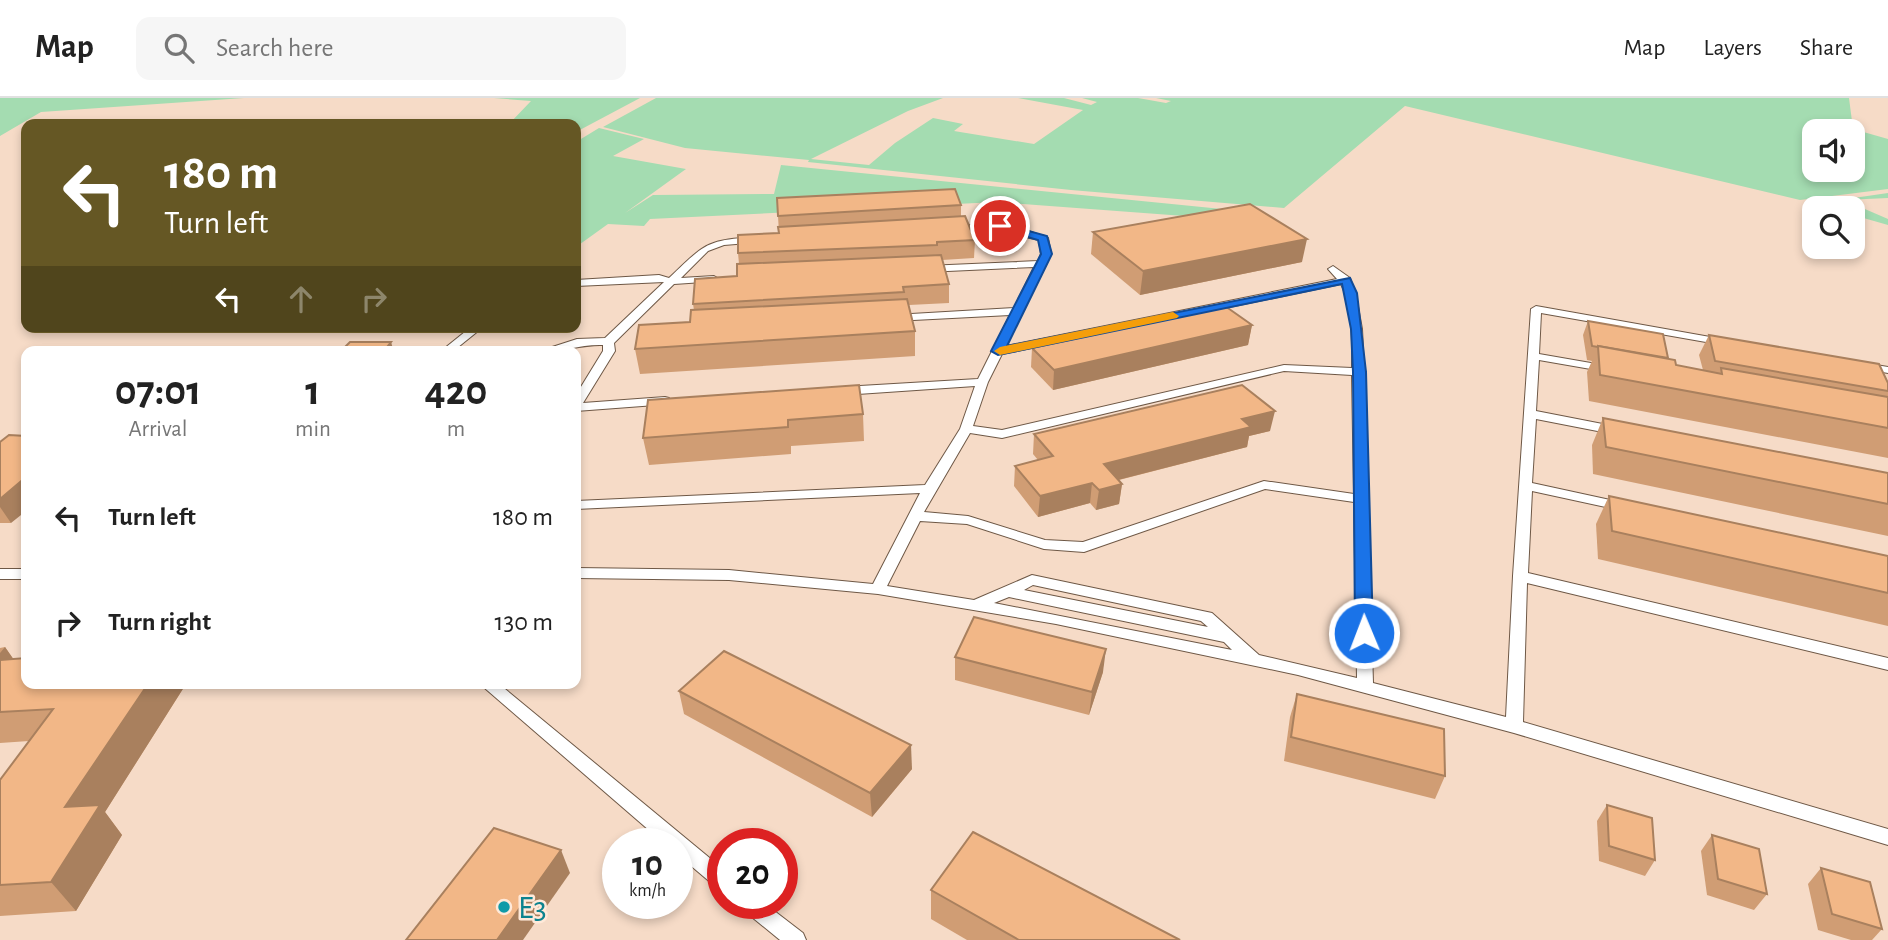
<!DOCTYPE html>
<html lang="en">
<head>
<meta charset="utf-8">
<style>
	body { margin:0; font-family:"Alegreya Sans",sans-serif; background:#f6f6f6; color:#222; height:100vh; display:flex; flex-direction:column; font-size:26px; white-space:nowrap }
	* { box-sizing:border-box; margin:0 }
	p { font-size:23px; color:#767676 }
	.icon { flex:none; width:38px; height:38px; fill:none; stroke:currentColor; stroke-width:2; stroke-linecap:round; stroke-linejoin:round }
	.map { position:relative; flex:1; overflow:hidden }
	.panel { position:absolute; left:21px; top:248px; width:560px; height:343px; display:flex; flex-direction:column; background:#fff; border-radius:14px; box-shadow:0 4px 10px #0003 }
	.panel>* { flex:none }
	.top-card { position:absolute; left:21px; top:21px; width:560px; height:214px; border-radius:14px; box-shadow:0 4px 10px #0003; background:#655724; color:#fff; overflow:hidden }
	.buttons { position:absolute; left:1802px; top:21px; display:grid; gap:14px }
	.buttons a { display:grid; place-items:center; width:63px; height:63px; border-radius:14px; background:#fff; box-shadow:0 4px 10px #0003; font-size:35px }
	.speed { position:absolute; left:602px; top:730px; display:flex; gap:14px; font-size:35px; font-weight:700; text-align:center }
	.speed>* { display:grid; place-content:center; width:91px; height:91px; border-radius:50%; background:#fff; box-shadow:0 4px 10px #0003; line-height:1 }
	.speed small { font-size:18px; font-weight:400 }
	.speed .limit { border:10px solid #d22; background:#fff; color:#111 }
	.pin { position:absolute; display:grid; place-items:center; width:60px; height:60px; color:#fff; margin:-30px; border:4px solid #fff; border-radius:50%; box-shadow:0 2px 7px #0007 }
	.me { position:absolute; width:77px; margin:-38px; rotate:359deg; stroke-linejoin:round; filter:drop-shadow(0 0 5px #0008) }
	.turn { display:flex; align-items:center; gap:24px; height:147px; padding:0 28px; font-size:32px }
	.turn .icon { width:91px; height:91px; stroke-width:2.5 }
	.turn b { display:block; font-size:49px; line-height:60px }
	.lanes { display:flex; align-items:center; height:66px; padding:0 28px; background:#0003; justify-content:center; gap:35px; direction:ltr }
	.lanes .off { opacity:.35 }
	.eta { display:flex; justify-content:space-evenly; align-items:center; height:119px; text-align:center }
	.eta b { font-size:42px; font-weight:700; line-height:49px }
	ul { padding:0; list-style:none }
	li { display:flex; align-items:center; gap:21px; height:105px; padding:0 28px }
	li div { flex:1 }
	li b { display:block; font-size:26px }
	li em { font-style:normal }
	header { display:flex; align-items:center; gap:42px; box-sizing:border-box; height:98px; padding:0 35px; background:#fff; border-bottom:2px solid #e0e0e0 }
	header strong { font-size:33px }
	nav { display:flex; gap:38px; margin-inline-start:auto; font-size:24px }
	.search { width:490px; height:63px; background:#f6f6f6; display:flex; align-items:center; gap:18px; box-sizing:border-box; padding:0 24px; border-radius:14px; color:#767676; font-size:26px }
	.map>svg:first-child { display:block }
	.green { fill:#a4dcb1; fill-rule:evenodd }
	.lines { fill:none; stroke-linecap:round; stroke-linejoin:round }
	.service-casing { stroke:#6e5846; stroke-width:2 }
	.service { fill:#fff; fill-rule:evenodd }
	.wall { fill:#d09d74 }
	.shaded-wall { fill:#a9805e }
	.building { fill:#f2b787; stroke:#a9805e; stroke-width:2 }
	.route { fill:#1a73e8; stroke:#114b97; stroke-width:2 }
	.slow { fill:#f59e0b }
	.culture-dot { fill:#0f9aa8; stroke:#ffe9d9; stroke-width:2.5 }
	.labels { text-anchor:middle; stroke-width:5; stroke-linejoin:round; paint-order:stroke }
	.near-culture-label { font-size:32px; fill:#0d838f; stroke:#ffe9d9; text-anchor:start }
</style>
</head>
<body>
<header>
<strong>Map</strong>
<div class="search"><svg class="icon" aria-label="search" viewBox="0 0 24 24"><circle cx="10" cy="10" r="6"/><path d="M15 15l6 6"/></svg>Search here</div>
<nav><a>Map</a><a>Layers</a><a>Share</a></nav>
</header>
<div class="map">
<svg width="1888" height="842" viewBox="0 0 1888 842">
	<rect width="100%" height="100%" fill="#f6dbc7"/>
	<g class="green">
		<polygon points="0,0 244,0 41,14 0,38"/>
		<polygon points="494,0 640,0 576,34 576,26 509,26 531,3"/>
		<path d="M656,0H943L908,13L811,61L869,67L895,45L933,20L963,26L954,33L1034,46L1083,12L1018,0H1064L1091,7L1097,4L1082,0H1138L1166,5L1171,3L1156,0H1849L1853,31L1888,41V91L1800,102L1405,8L1284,110L1071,92L808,64L809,62L685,50L603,29ZM1815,33H1853V72H1815Z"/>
		<polygon points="599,30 644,41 613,58 686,71 625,115 653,97 774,96 781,67 1242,113 1238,122 997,104 650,121 644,128 608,126 576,149 576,44"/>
		<polygon points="1888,95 1888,100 1844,102 1888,121 1888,127 1853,117 1853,110 1828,110 1812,106"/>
	</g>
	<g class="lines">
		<defs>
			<g id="service">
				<path d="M976,127L1020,130L1048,140L1051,156L1006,248L1337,181L1328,171L1333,168L1350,180L1356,198L1362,231L1364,271L1366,274L1364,277L1373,585L1506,619L1513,478L1531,211L1536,208L1727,242L1729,244L1723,247L1541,215L1539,256L1608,268L1614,271L1608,274L1539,262L1536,313L1618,329L1624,333L1618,337L1536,321L1532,385L1624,405L1631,409L1624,413L1532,393L1528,475L1888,560V572L1527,485L1523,624L1888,731V747L1514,635L1298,577L1056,526L878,496L729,482L576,480V470L729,472L873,486L920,395L576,411V403L925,387L960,331L975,288L843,297L837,293L843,289L978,281L1010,217L894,223L889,220L894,217L1014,210L1034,169L926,174L921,171L926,168L1038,163L1041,156L1039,142L998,133L952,134L947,131L952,128ZM1341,186C1354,211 1352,242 1352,270L1284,267L1002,332L973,328L988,284L1002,256ZM1284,273L1352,277L1354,396L1264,383L1083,444L1045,442L968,418L924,414L970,335L1002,340ZM1265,391L1354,404L1357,580L1259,557L1212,515L1032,477L974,502L887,488L920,423L967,426L1044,451L1084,454ZM1033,487L1201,523L1208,529L1024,492ZM1009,499L1224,544L1232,552L994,505Z"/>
				<path d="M757,139L762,142L760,144L724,147L708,153L681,180L714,178L719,181L718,183L674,186L614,245L615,253L583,305L665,299L669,300L671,303L669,306L576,313V297L603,253V247C581,246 563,254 542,254L543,252L577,241L605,240L664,184L576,188V182L659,177L669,180C706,145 706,142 757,139Z"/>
				<polygon points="471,229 483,229 452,254 440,254"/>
				<polygon points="1864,265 1888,269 1888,275 1860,270 1858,268"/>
				<rect x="0" y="471" width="26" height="10"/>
				<polygon points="480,586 499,586 723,771 723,792 716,789 677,756 677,746 665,746"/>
				<polygon points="739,805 764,805 803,835 806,842 780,842 742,811"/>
			</g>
		</defs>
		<use href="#service" class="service-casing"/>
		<use href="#service" class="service"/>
	</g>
	<g class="wall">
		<polygon points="961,107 961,119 975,142 974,160 942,162 949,186 949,205 909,207 915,233 915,258 640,276 635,251 690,224 694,212 693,206 737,178 739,166 738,155 779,135 778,118"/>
		<polygon points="1093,134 1302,164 1140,197 1091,156"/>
		<polygon points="1588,223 1668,260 1676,267 1703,272 1699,257 1709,237 1888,285 1888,360 1589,303 1587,274 1592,263 1587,262 1583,237"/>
		<polygon points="1252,227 1248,247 1053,292 1031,269 1032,250"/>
		<polygon points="648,302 863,316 864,343 791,348 791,356 649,367 643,340"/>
		<polygon points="1603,320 1888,375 1888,438 1593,376 1592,347"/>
		<polygon points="1270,333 1249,338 1247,349 1119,382 1122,386 1119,406 1096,412 1090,405 1038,419 1014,388 1015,368 1038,362 1033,356 1034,336"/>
		<polygon points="0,344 11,425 0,425"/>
		<polygon points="1609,398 1888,458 1888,528 1598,461 1596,426"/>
		<polygon points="5,549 13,561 26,586 186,586 105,714 122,737 76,813 0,818 0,682 29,643 0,645 0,550"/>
		<polygon points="955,559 1103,574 1089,617 955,582"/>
		<polygon points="679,593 912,671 872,719 684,616"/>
		<polygon points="1297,596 1445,678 1435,701 1284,663 1290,619"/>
		<polygon points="1607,707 1655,762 1645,778 1599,763 1597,723"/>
		<polygon points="1712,737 1767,796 1754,812 1707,797 1701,753"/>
		<polygon points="1821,770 1882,831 1872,842 1851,842 1818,832 1808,786"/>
		<polygon points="931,792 1180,842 967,842 931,821"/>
	</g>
	<g class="shaded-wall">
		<polygon points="1307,141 1302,164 1140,197 1143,173"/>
		<polygon points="1252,227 1248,247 1053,292 1054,272"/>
		<polygon points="391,244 394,254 383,254"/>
		<polygon points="1275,313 1270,333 1249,338 1247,349 1102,386 1104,366 1242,321"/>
		<polygon points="26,379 26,413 11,425 0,409 0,401"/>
		<polygon points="1092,385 1090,405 1038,419 1040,398"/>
		<polygon points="1122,386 1119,406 1096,412 1099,392"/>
		<polygon points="5,549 26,579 0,569 0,555"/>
		<polygon points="1106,551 1103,574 1089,617 1092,594"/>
		<polygon points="148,586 186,586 105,714 122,737 76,813 51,784 65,709"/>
		<polygon points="911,647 912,671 872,719 870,695"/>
		<polygon points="561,752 570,775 523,842 497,842"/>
	</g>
	<g class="building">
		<polygon points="955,91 961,107 778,118 777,100"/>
		<polygon points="1250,106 1307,141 1143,173 1093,134"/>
		<polygon points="965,118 975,142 937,144 937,147 738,155 738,137 779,135 778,129"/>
		<polygon points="941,157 949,186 903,189 904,194 693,206 695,181 737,178 737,166"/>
		<polygon points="907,201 915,233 635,251 639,227 690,224 691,212"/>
		<polygon points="1225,208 1252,227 1054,272 1032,250"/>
		<polygon points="1588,223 1663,236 1668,260 1598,248 1598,249 1592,248"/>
		<polygon points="1709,237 1879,266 1888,285 1888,293 1715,263"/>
		<polygon points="350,244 391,244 383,254 340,254"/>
		<polygon points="1598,248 1675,262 1676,267 1722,276 1721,270 1888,299 1888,330 1600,277"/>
		<polygon points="859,287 863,316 788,322 788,329 643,340 648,302"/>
		<polygon points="1242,287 1275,313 1242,321 1251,329 1104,366 1122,386 1099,392 1092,385 1040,398 1015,368 1053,358 1034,336"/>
		<polygon points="1603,320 1888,375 1888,406 1606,349"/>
		<polygon points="9,337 26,338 26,379 0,401 0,344"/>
		<polygon points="1609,398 1888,458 1888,495 1612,433"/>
		<polygon points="974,519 1106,551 1092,594 955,559"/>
		<polygon points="724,553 911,647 870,695 679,593"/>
		<polygon points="26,560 26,586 148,586 65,709 100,707 51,784 0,787 0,682 53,611 0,614 0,562"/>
		<polygon points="1297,596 1444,631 1445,678 1291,639"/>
		<polygon points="1607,707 1652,720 1655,762 1609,748"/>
		<polygon points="494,730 561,752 497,842 406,842"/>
		<polygon points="973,734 1180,842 1019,842 931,792"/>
		<polygon points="1712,737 1759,751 1767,796 1718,781"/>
		<polygon points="1821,770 1870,784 1882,831 1832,816"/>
	</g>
	<polygon class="route" points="1000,125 1047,138 1052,156 1007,248 1350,180 1357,195 1366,274 1373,535 1371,540 1358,540 1355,535 1353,274 1351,231 1342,186 998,257 991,253 1041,156 1038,142 996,130 994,128"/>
	<polygon class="slow" points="1173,214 1179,218 1177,220 1000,257 994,253 1000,249"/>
	<circle class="culture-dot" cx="504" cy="809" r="7"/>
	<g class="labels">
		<g class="near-culture-label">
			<text x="518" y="820">E3</text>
		</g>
	</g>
</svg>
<div class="buttons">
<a><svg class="icon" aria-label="sound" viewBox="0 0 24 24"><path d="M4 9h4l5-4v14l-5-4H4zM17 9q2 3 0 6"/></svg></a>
<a><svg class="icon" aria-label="search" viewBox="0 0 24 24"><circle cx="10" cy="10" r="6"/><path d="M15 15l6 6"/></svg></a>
</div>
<div class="speed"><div>10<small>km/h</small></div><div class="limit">20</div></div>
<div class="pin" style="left:1000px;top:128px;background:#d93025"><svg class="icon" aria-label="arrive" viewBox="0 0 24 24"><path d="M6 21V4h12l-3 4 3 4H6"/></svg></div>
<svg class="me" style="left:1364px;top:535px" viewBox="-20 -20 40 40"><circle r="17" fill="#1a73e8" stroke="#fff" stroke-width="3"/><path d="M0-11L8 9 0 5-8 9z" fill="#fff"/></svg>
<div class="top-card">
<div class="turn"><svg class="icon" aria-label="left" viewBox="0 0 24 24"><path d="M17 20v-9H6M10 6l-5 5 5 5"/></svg><div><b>180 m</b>Turn left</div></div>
<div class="lanes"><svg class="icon" aria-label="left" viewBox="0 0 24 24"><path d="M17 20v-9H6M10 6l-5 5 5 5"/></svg><svg class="icon off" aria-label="ahead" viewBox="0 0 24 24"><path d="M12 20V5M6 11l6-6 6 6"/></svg><svg class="icon off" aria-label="right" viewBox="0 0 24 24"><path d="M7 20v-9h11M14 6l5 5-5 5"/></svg></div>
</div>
<section class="panel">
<div class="eta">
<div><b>07:01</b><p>Arrival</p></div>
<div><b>1</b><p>min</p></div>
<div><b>420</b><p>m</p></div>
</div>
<ul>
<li><svg class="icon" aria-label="left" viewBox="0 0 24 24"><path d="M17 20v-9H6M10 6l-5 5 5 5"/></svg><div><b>Turn left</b></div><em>180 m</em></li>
<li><svg class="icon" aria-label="right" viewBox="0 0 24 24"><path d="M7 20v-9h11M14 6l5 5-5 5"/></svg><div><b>Turn right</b></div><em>130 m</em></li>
</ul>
</section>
</div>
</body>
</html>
